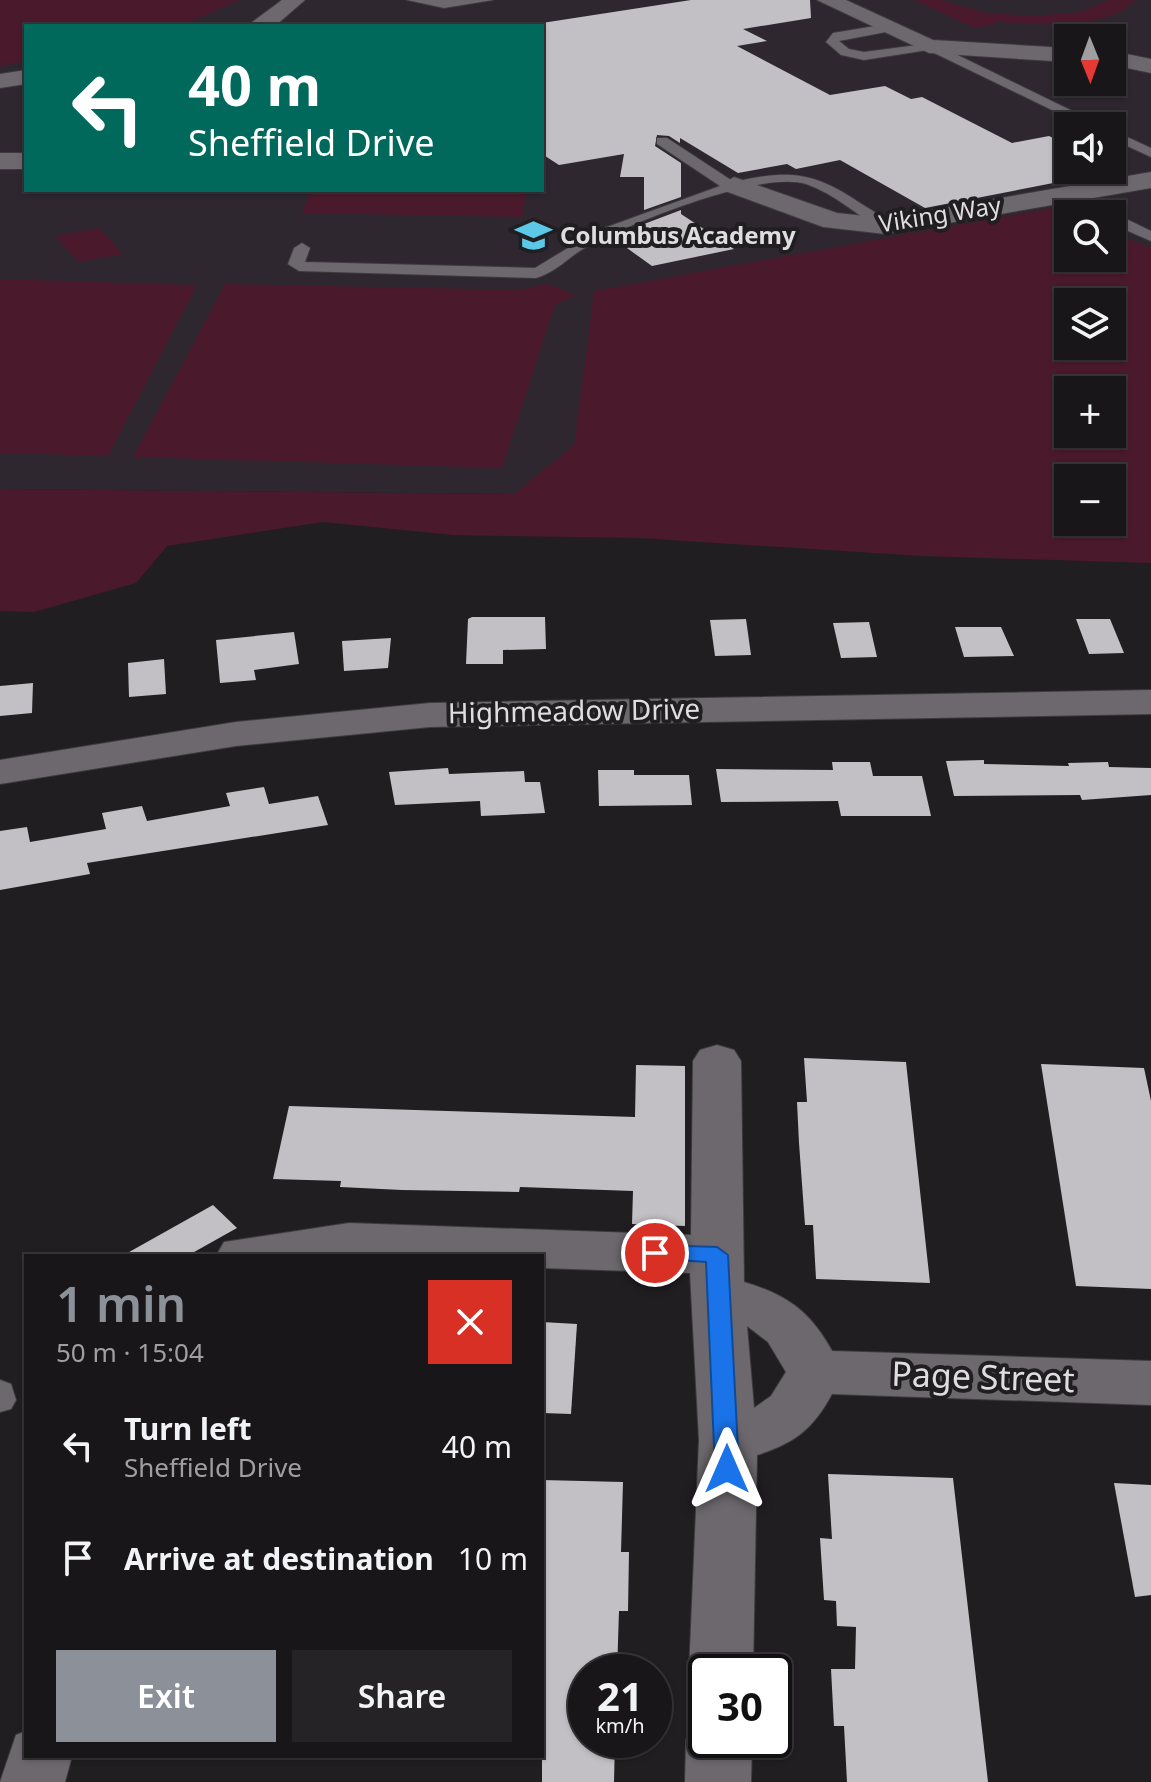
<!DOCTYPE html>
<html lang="en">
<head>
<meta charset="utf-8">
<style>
	body { margin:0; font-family:"Noto Sans",sans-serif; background:#262327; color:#f1f3f6; height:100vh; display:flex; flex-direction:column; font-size:30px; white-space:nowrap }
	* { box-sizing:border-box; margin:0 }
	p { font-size:26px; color:#9f9fa2 }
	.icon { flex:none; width:44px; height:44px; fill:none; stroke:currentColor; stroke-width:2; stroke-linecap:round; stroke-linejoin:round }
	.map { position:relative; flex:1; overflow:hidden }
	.panel { position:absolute; left:24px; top:1254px; width:520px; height:504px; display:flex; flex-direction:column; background:#19161a; border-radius:0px; box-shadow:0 2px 6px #0004,0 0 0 2px #373539 }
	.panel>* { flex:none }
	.banner { position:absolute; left:24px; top:24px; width:520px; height:168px; border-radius:0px; box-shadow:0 2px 6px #0004,0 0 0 2px #373539; background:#00695c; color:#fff; overflow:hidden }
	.needle { width:52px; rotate:179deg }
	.fabs { position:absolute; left:1054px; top:24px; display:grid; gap:16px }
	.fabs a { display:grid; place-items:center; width:72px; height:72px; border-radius:0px; background:#19161a; box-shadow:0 2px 6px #0004,0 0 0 2px #373539; font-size:40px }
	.speed { position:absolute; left:568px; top:1654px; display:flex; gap:16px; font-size:40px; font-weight:700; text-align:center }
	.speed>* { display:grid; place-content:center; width:104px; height:104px; border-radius:50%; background:#19161a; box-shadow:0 2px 6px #0004,0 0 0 2px #373539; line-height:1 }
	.speed small { font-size:20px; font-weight:400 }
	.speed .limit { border:4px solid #111; border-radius:12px; background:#fff; color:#111 }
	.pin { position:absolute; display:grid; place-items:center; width:68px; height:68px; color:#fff; margin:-34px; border:4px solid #fff; border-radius:50%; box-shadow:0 2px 8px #0007 }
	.me { position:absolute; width:88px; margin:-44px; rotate:0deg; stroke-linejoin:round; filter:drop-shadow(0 0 6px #0008) }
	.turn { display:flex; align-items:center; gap:28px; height:168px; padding:0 32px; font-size:36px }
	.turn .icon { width:104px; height:104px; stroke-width:2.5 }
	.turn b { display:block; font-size:56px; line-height:68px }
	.round { display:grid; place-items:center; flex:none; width:84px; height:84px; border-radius:0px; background:#262327 }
	.overview { display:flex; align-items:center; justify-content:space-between; height:136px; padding:0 32px }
	h1 { font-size:48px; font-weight:600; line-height:60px; color:#8c9099 }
	.primary-button { display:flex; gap:16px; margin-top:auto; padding:16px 32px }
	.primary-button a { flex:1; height:92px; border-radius:0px; background:#8c9099; color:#fff; font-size:32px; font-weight:600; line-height:92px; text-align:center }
	.primary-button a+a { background:#262327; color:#f1f3f6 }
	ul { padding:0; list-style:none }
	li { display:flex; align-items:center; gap:24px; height:112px; padding:0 32px }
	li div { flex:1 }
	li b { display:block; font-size:30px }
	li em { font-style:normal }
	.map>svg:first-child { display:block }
	.built { fill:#2e2730; fill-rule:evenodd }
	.green { fill:#4a1a2c; fill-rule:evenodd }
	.building { fill:#c2c0c5 }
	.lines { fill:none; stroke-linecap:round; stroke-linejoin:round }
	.lane-casing { stroke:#3e3b3f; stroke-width:2 }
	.street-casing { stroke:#3e3b3f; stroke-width:2 }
	.lane { fill:#6c686d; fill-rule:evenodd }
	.street { fill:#6c686d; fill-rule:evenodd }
	.route { fill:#1a73e8; stroke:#114b97; stroke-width:2 }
	.labels { text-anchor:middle; stroke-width:8; stroke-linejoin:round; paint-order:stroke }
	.far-street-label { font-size:24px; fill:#dfdddf; stroke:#211e22 }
	.far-poi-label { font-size:24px; font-weight:bold; fill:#dfdddf; stroke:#211e22; text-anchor:start }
	.street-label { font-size:28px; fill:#dfdddf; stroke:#211e22 }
	.near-street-label { font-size:34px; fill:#dfdddf; stroke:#211e22 }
</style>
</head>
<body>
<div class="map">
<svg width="1151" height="1782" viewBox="0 0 1151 1782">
	<rect width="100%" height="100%" fill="#211e22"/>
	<path class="built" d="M172,0H1151V309L923,276L514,494L0,489V38L26,32V190H542V26H53ZM1068,38H1112V82H1068ZM1068,126H1112V170H1068ZM1068,214H1112V258H1068Z"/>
	<g class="green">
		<polygon points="0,0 239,0 181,26 26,26 26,61 0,66"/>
		<path d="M914,0H941L985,13L1032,16L1081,12L1108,0H1135C1111,31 1026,25 991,21L996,25L975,28Z"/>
		<polygon points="311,190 527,190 522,217 302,213"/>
		<path d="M1051,208L1068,214V258H1112V232L1151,248V563L922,556L639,538L453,535L323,522L167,546L136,583L34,612L0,611V489L514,494L574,445L594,291ZM1068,302H1112V346H1068ZM1112,390V434H1068V390ZM1112,478V522H1068V478Z"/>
		<polygon points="99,228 123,254 78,262 55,236"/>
		<polygon points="0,279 197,285 108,456 0,453"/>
		<polygon points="225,284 519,290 547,284 576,295 555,305 502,468 133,457"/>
	</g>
	<g class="building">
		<polygon points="691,0 810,0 811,18 743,29 767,41 737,46 830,95 885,86 911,99 922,97 1012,143 1049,136 1068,145 1068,170 1112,170 1112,166 1120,170 925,208 840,160 796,169 787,164 738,173 680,138 680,143 669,136 657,135 655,146 681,163 681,197 644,210 644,177 620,177 624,154 559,165 542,154 542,23"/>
		<polygon points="681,210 681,214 734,249 652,266 613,238 644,232 644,224"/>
		<polygon points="472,617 545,617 546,649 503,650 503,664 466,664 468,619"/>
		<polygon points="746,619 751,655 715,656 710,620"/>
		<polygon points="1076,619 1110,619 1124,653 1089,654"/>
		<polygon points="869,622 877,657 841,658 833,623"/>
		<polygon points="955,627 1001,627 1014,656 964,657"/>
		<polygon points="294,632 299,664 254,670 256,680 220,683 216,640"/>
		<polygon points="391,638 388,668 344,671 342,641"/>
		<polygon points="164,659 166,694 129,697 128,663"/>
		<polygon points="33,683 32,713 0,716 0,686"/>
		<polygon points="984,760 984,764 1069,766 1068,763 1108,762 1109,767 1151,768 1151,795 1082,800 1080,795 954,796 946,761"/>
		<polygon points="832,762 870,762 873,776 922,776 931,816 841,816 838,801 721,802 716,769 833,770"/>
		<polygon points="448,768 449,774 524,771 525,782 540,782 545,813 481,816 480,801 395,805 389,772"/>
		<polygon points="598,770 634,770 634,775 689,775 692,805 599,806"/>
		<polygon points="264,787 269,804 318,796 328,825 87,863 90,874 0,890 0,831 27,827 30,842 106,829 102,813 142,806 147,821 230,806 226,793"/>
		<polygon points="804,1058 906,1062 930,1283 816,1279 813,1225 805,1225 799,1143 797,1102 807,1102"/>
		<polygon points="1041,1064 1144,1068 1151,1101 1151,1289 1076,1286"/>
		<polygon points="636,1065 685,1066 685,1226 632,1224 633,1191 520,1187 519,1192 402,1190 340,1187 341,1181 273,1179 289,1106 635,1117"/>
		<polygon points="213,1205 237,1228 187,1256 122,1256"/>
		<polygon points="542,1322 577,1324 571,1414 542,1413"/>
		<polygon points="828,1474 953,1478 988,1782 847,1782 844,1726 834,1726 831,1669 855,1669 856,1627 837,1626 836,1601 824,1600 820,1538 832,1539"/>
		<polygon points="542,1480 623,1482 621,1552 629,1552 628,1611 619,1611 617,1672 586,1672 586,1740 615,1740 614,1782 542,1782"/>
		<polygon points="1114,1483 1151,1485 1151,1595 1135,1597"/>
	</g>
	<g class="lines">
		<defs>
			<g id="lane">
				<polygon points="407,0 493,0 444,8"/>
				<polygon points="887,24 893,28 891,31 839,41 849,49 864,52 933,43 1103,126 1085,126 928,50 864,60 841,55 826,42 833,33"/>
				<polygon points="1112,130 1151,148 1151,157 1112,139"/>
				<path d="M657,138H667L734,182C786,170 812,171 857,201C869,209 883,216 892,226L880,229C856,214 833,193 806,184C761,170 631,223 588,246C569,256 557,272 536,278L299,271L288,264L294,248L302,243L310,248L305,262L535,268L596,231L720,186L657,144Z"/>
				<polygon points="1059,191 1069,191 1151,231 1151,241 1112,224 1112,214 1094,214 1059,197"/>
				<polygon points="0,1380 11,1384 16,1400 11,1409 0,1412"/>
			</g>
			<g id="street">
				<polygon points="282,0 305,0 275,26 247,26"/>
				<polygon points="817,0 846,0 933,40 1068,48 1068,62 929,53"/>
				<polygon points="1112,51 1151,59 1151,73 1112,65"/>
				<polygon points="26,70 26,84 0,88 0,74"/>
				<rect x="0" y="153" width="26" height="16"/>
				<polygon points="1151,172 1151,188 885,234 823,227 725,191 721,185 734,177 837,213 885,218"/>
				<polygon points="1151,690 1151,714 430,727 236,746 0,784 0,760 236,722 430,703"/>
				<path d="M717,1045L734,1050L741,1061L744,1282C787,1295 810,1311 832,1351L1151,1361V1405L832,1394C813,1429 795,1443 757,1455L753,1672H706V1694L698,1692L689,1672L699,1440L690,1273L542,1268V1256H216L224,1242L349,1223L691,1235L693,1061L700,1050ZM747,1326L768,1342L786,1372L771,1396L754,1408Z"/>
				<polygon points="706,1715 706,1740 752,1740 751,1782 685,1782 686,1740 696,1719"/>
				<polygon points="26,1731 26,1756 72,1756 65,1782 0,1782 16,1735"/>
			</g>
		</defs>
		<use href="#lane" class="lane-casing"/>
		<use href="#street" class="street-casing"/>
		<use href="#lane" class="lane"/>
		<use href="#street" class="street"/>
	</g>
	<polygon class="route" points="655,1245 717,1247 728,1255 739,1469 736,1476 727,1479 718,1476 715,1469 706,1262 648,1258 644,1253"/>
	<defs>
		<symbol id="school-bare" viewBox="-9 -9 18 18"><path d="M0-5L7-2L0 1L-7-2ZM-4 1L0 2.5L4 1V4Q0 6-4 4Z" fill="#5dc7e8" stroke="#211e22" stroke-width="2.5" paint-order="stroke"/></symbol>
	</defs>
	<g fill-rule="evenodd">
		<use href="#school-bare" x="508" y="210" width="51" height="51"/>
	</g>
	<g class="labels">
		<g class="far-street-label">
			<text transform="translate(940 215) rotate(-9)" y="8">Viking Way</text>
		</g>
		<g class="far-poi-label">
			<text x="560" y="244">Columbus Academy</text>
		</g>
		<g class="street-label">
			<text transform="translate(574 711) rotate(-1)" y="10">Highmeadow Drive</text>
		</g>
		<g class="near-street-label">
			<text transform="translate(983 1377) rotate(2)" y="12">Page Street</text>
		</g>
	</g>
</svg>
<div class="fabs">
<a><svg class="needle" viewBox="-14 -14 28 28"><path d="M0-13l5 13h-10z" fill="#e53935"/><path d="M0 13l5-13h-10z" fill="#9f9fa2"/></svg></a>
<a><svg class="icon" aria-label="sound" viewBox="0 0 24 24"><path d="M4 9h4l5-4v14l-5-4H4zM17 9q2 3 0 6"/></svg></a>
<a><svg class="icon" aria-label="search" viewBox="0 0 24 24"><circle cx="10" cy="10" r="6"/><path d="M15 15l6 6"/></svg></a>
<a><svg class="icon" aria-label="layers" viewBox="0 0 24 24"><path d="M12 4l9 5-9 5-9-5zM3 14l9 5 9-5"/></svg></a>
<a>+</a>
<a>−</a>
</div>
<div class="speed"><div>21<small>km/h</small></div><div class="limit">30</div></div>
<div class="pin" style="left:655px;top:1253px;background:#d93025"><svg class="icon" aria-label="arrive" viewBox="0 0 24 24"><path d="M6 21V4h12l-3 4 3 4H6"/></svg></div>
<svg class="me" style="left:727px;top:1469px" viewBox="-20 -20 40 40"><path d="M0-17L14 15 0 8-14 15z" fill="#1a73e8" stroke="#fff" stroke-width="4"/></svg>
<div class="banner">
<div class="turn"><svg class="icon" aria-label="left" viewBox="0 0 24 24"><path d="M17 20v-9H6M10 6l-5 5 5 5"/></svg><div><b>40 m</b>Sheffield Drive</div></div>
</div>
<section class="panel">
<div class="overview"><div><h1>1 min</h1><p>50 m · 15:04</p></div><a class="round" style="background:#d93025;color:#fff"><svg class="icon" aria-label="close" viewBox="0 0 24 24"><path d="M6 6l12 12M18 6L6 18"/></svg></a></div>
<ul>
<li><svg class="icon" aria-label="left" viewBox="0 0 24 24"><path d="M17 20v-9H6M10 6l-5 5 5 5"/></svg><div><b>Turn left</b><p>Sheffield Drive</p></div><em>40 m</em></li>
<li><svg class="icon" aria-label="arrive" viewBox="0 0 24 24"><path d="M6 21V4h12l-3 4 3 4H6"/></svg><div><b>Arrive at destination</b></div><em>10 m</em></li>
</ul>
<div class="primary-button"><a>Exit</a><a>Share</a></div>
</section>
</div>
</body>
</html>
